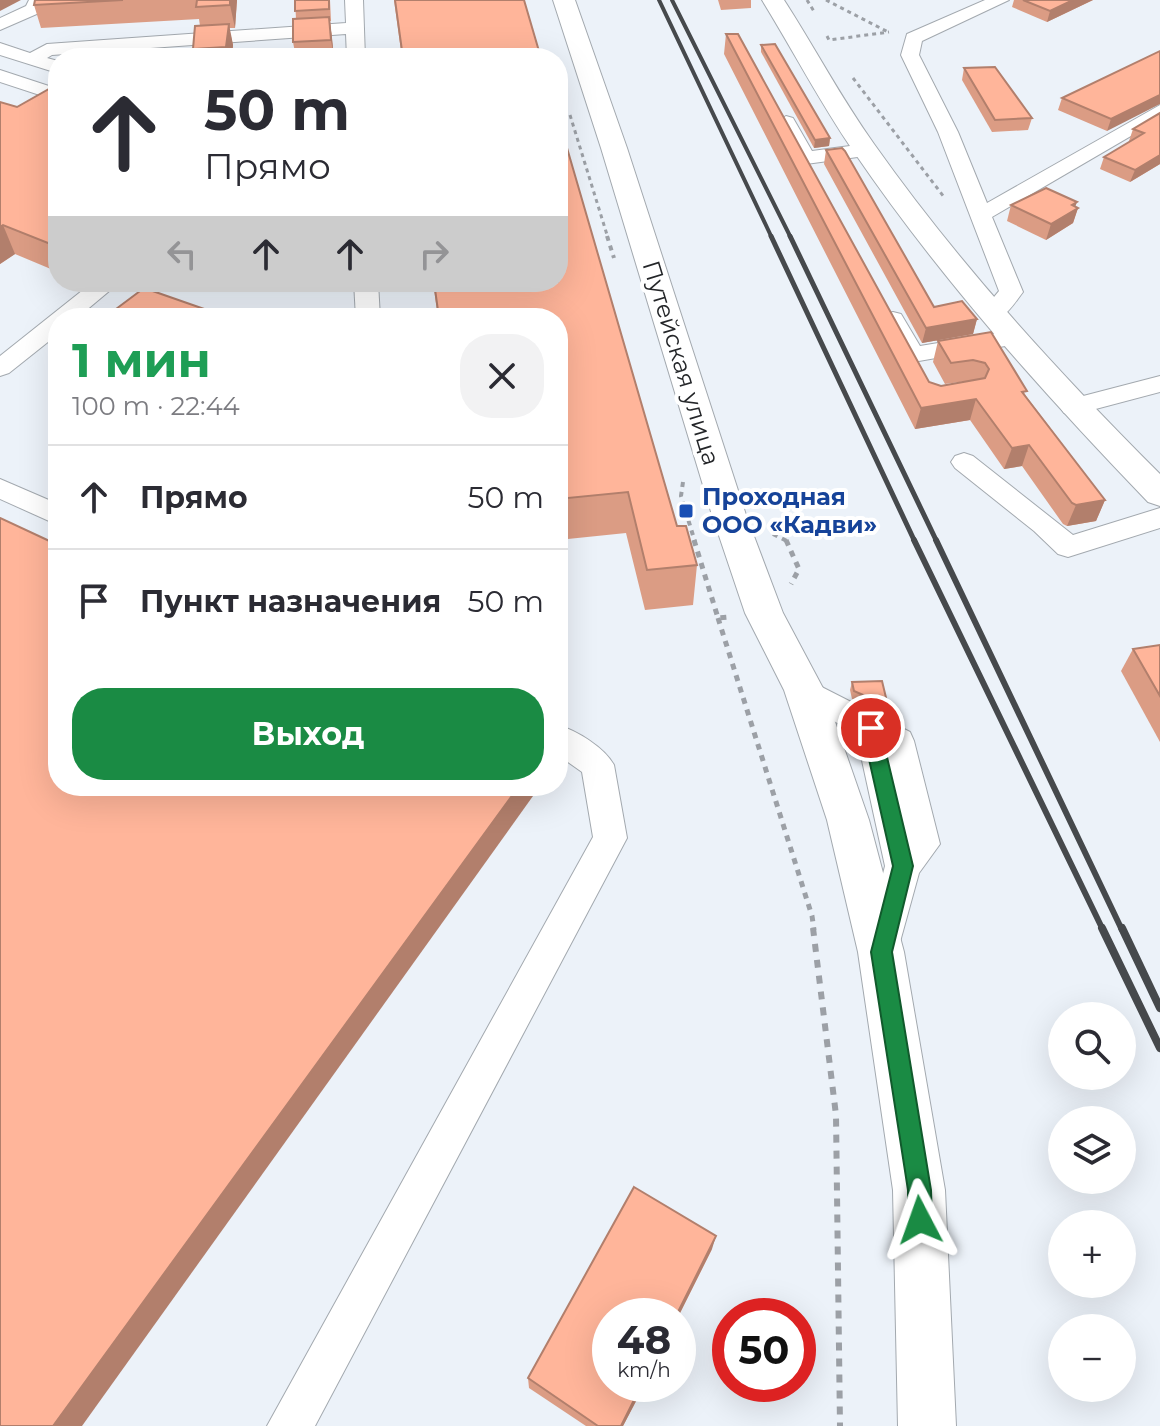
<!DOCTYPE html>
<html lang="ru">
<head>
<meta charset="utf-8">
<style>
	body { margin:0; font-family:Montserrat,sans-serif; background:#f2f2f3; color:#2b2b33; height:100vh; display:flex; flex-direction:column; font-size:30px; white-space:nowrap }
	* { box-sizing:border-box; margin:0 }
	p { font-size:26px; color:#7c7c81 }
	.icon { flex:none; width:44px; height:44px; fill:none; stroke:currentColor; stroke-width:2; stroke-linecap:round; stroke-linejoin:round }
	.map { position:relative; flex:1; overflow:hidden }
	.side { position:absolute; left:48px; top:308px; width:520px; height:488px; display:flex; flex-direction:column; background:#fff; border-radius:32px; box-shadow:0 8px 32px #0002 }
	.side>* { flex:none }
	.top-card { position:absolute; left:48px; top:48px; width:520px; height:244px; border-radius:32px; box-shadow:0 8px 32px #0002; background:#fff; color:#2b2b33; overflow:hidden }
	.buttons { position:absolute; left:1048px; top:1002px; display:grid; gap:16px }
	.buttons a { display:grid; place-items:center; width:88px; height:88px; border-radius:50%; background:#fff; box-shadow:0 8px 32px #0002; font-size:40px }
	.speed { position:absolute; left:592px; top:1298px; display:flex; gap:16px; font-size:40px; font-weight:700; text-align:center }
	.speed>* { display:grid; place-content:center; width:104px; height:104px; border-radius:50%; background:#fff; box-shadow:0 8px 32px #0002; line-height:1 }
	.speed small { font-size:20px; font-weight:400 }
	.speed .limit { border:12px solid #d22; background:#fff; color:#111 }
	.pin { position:absolute; display:grid; place-items:center; width:68px; height:68px; color:#fff; margin:-34px; border:4px solid #fff; border-radius:50%; box-shadow:0 2px 8px #0007 }
	.me { position:absolute; width:88px; margin:-44px; rotate:356deg; stroke-linejoin:round; filter:drop-shadow(0 0 6px #0008) }
	.turn { display:flex; align-items:center; gap:28px; height:168px; padding:0 24px; font-size:36px }
	.turn .icon { width:104px; height:104px; stroke-width:2.5 }
	.turn b { display:block; font-size:56px; line-height:68px }
	.lanes { display:flex; align-items:center; height:76px; padding:0 24px; background:#0003; justify-content:center; gap:40px; direction:ltr }
	.lanes .off { opacity:.35 }
	.round { display:grid; place-items:center; flex:none; width:84px; height:84px; border-radius:32px; background:#f2f2f3 }
	.headline { display:flex; align-items:center; justify-content:space-between; height:136px; padding:0 24px }
	h1 { font-size:48px; font-weight:700; line-height:60px; color:#1e9e55 }
	.cta { display:flex; gap:16px; margin-top:auto; padding:16px 24px }
	.cta a { flex:1; height:92px; border-radius:32px; background:#1a8b44; color:#fff; font-size:32px; font-weight:700; line-height:92px; text-align:center }
	ul { padding:0; list-style:none }
	li { display:flex; align-items:center; gap:24px; height:104px; padding:0 24px; border-top:2px solid #e1e1e2 }
	li div { flex:1 }
	li b { display:block; font-size:30px }
	li em { font-style:normal }
	.map>svg:first-child { display:block }
	.lines { fill:none; stroke-linecap:round; stroke-linejoin:round }
	.minor-casing { stroke:#a3a9af; stroke-width:2 }
	.major-casing { stroke:#a3a9af; stroke-width:2 }
	.path-far3 { stroke:#9ca0a6; stroke-width:3; stroke-dasharray:4 4; stroke-linecap:butt }
	.path-far2 { stroke:#9ca0a6; stroke-width:4; stroke-dasharray:5 5; stroke-linecap:butt }
	.path-far1 { stroke:#9ca0a6; stroke-width:5; stroke-dasharray:6 6; stroke-linecap:butt }
	.path { stroke:#9ca0a6; stroke-width:6; stroke-dasharray:8 8; stroke-linecap:butt }
	.minor { fill:#fff; fill-rule:evenodd }
	.major { fill:#fff; fill-rule:evenodd }
	.rail-far3 { stroke:#46494c; stroke-width:4 }
	.rail-far2 { stroke:#46494c; stroke-width:5 }
	.rail-far1 { stroke:#46494c; stroke-width:6 }
	.rail { stroke:#46494c; stroke-width:8 }
	.wall { fill:#db9c84 }
	.shaded-wall { fill:#b27f6c }
	.building { fill:#ffb59a; stroke:#b27f6c; stroke-width:2 }
	.route { fill:#1a8b44; stroke:#115a2c; stroke-width:2 }
	.transit-dot { fill:#1a4fb4; stroke:#fff; stroke-width:3 }
	.labels { text-anchor:middle; stroke-width:8; stroke-linejoin:round; paint-order:stroke }
	.street-label { font-size:24px; fill:#242629; stroke:#fff }
	.transit-label { font-size:24px; font-weight:bold; fill:#164399; stroke:#fff; text-anchor:start }
</style>
</head>
<body>
<div class="map">
<svg width="1160" height="1426" viewBox="0 0 1160 1426">
	<rect width="100%" height="100%" fill="#ecf2f9"/>
	<g class="lines">
		<defs>
			<g id="minor">
				<polygon points="29,0 47,0 39,13 0,30 0,18 26,6"/>
				<polygon points="345,0 363,0 365,58 347,58 346,34 52,55 47,58 58,61 58,68 51,71 0,55 0,43 30,53 47,44 346,23"/>
				<path d="M985,0H1009L922,41L919,55L958,132L987,203L1160,105V119L992,217L1023,292C1012,306 1003,324 984,319L980,314L999,291L938,132L901,55L907,34Z"/>
				<polygon points="0,70 58,89 58,101 0,82"/>
				<polygon points="786,116 793,118 812,151 865,144 875,150 865,156 806,164 799,162 776,122"/>
				<polygon points="93,282 120,282 77,318 58,318 58,334 9,373 0,376 0,356"/>
				<polygon points="354,282 378,282 380,318 356,318"/>
				<polygon points="893,312 901,314 920,346 1011,331 1020,333 1023,338 1020,343 1011,345 913,362 904,360 881,319 885,314"/>
				<polygon points="1160,376 1160,392 1073,415 1064,413 1060,407 1064,401"/>
				<polygon points="964,453 973,456 1073,535 1160,508 1160,528 1068,557 1058,554 1034,531 955,468 951,462 955,456"/>
				<polygon points="0,479 58,504 58,525 0,499"/>
				<polygon points="804,678 910,732 914,741 940,844 919,873 895,960 882,965 869,960 864,948 885,866 856,733 793,699 788,690 793,681"/>
				<path d="M558,725C577,731 604,747 614,765L627,838L315,1426H267L593,837L582,772L558,755Z"/>
			</g>
			<g id="major">
				<polygon points="553,0 575,0 627,148 746,515 783,613 824,690 869,820 904,952 945,1190 956,1426 898,1426 893,1190 858,952 827,820 784,690 745,613 712,515 601,148"/>
				<path d="M762,0H784C815,48 841,98 874,144C958,263 1057,371 1160,474V506L1148,502C1042,392 940,278 854,152C820,103 793,50 762,0Z"/>
			</g>
		</defs>
		<use href="#minor" class="minor-casing"/>
		<use href="#major" class="major-casing"/>
		<g class="path-far3">
			<polyline points="807,0 815,13"/>
			<polyline points="826,0 888,32"/>
			<polyline points="827,36 829,40 889,32"/>
			<polyline points="853,78 944,197"/>
			<polyline points="570,115 608,238"/>
		</g>
		<g class="path-far2">
			<polyline points="607,236 614,258"/>
			<polyline points="683,482 681,496 695,542"/>
			<polyline points="773,534 789,542"/>
		</g>
		<g class="path-far1">
			<polyline points="694,540 718,618 729,617"/>
			<polyline points="786,540 799,569 791,584"/>
			<polyline points="718,618 812,916 814,930"/>
		</g>
		<polyline class="path" points="813,928 836,1115 840,1426"/>
		<use href="#minor" class="minor"/>
		<use href="#major" class="major"/>
		<g class="rail-far3">
			<polyline points="659,0 772,238"/>
			<polyline points="672,0 791,238"/>
		</g>
		<g class="rail-far2">
			<polyline points="771,236 915,542"/>
			<polyline points="790,236 937,542"/>
		</g>
		<g class="rail-far1">
			<polyline points="914,540 1103,930"/>
			<polyline points="936,540 1122,930"/>
		</g>
		<g class="rail">
			<polyline points="1102,928 1160,1048"/>
			<polyline points="1122,928 1160,1008"/>
		</g>
	</g>
	<g class="wall">
		<polygon points="35,0 237,0 235,28 229,28 233,45 232,58 195,58 193,49 200,26 199,19 41,28 34,5"/>
		<polygon points="295,0 330,0 331,21 330,21 334,58 296,58 293,42 296,19"/>
		<polygon points="394,0 524,0 541,58 402,58"/>
		<polygon points="718,0 751,0 751,8 721,10"/>
		<polygon points="1014,0 1093,0 1047,22 1012,7"/>
		<polygon points="726,34 929,382 941,386 967,381 945,384 933,362 938,341 991,332 1026,396 1105,500 1096,521 1067,526 1063,524 1022,466 1004,469 970,420 915,429 724,54"/>
		<polygon points="761,45 830,138 829,146 814,148 761,52"/>
		<polygon points="1160,51 1107,131 1058,110 1062,98"/>
		<polygon points="964,68 1032,118 1028,130 992,132 962,80"/>
		<polygon points="58,85 58,272 15,254 0,264 0,102 17,107"/>
		<polygon points="1160,113 1160,164 1130,182 1100,169 1104,157 1131,141 1129,141 1133,129"/>
		<polygon points="826,150 934,307 977,319 973,334 922,343 824,164"/>
		<polygon points="1011,205 1075,206 1078,208 1073,223 1046,240 1007,221"/>
		<polygon points="433,282 558,282 677,526 697,565 693,605 645,610 626,533 558,540 558,318 438,318"/>
		<polygon points="1160,645 1160,742 1121,671 1133,649"/>
		<polygon points="852,682 888,706 886,714 852,699 850,690"/>
		<polygon points="712,1249 678,1317 678,1316 610,1384 645,1384 623,1426 586,1426 529,1388 528,1378"/>
	</g>
	<g class="shaded-wall">
		<polygon points="0,0 21,0 0,11"/>
		<polygon points="230,0 237,0 235,28 230,5"/>
		<polygon points="1073,0 1093,0 1047,22 1050,11"/>
		<polygon points="329,17 332,38 334,58 331,40"/>
		<polygon points="229,24 233,45 232,58 229,58 226,47"/>
		<polygon points="1160,95 1160,104 1107,131 1111,119"/>
		<polygon points="830,138 829,146 814,148 815,140"/>
		<polygon points="1160,155 1160,164 1130,182 1135,170"/>
		<polygon points="1077,202 1074,210 1078,208 1073,223 1046,240 1051,224 1072,205"/>
		<polygon points="3,225 15,254 0,264 0,227"/>
		<polygon points="977,319 973,334 922,343 926,328"/>
		<polygon points="976,399 970,420 915,429 921,408"/>
		<polygon points="1029,445 1022,466 1004,469 1012,448"/>
		<polygon points="1105,500 1096,521 1067,526 1076,505"/>
		<polygon points="519,786 533,786 533,796 82,1426 53,1426"/>
		<polygon points="716,1236 712,1249 678,1317 678,1316 676,1316"/>
		<polygon points="642,1384 645,1384 623,1426 621,1426"/>
	</g>
	<g class="building">
		<polygon points="35,0 123,0 34,5"/>
		<polygon points="197,0 230,0 230,5 196,7"/>
		<polygon points="295,0 329,0 329,9 295,11"/>
		<polygon points="395,0 524,0 541,58 403,58"/>
		<polygon points="1023,0 1073,0 1050,11"/>
		<polygon points="329,17 331,40 293,42 293,19"/>
		<polygon points="229,24 226,47 193,49 195,26"/>
		<polygon points="726,34 738,34 929,382 941,386 985,378 989,369 985,363 973,360 951,363 938,341 991,332 1027,391 1022,392 1105,500 1076,505 1072,503 1029,445 1012,448 976,399 921,408"/>
		<polygon points="775,44 830,138 815,140 761,45"/>
		<polygon points="1160,51 1160,95 1111,119 1062,98"/>
		<polygon points="995,67 1032,118 995,120 964,68"/>
		<polygon points="56,85 58,85 58,247 3,225 0,227 0,102 17,107"/>
		<polygon points="1160,113 1160,155 1135,170 1104,157 1144,133 1133,129"/>
		<polygon points="558,117 677,526 686,526 697,565 647,570 628,492 558,499 558,318 439,318 434,282 558,282"/>
		<polygon points="842,148 845,151 934,307 962,301 977,319 926,328 826,150"/>
		<polygon points="1046,188 1077,202 1072,205 1078,208 1051,224 1011,205"/>
		<polygon points="144,288 230,318 104,318"/>
		<polygon points="0,518 58,545 58,786 519,786 53,1426 0,1426"/>
		<polygon points="1160,645 1160,696 1133,649"/>
		<polygon points="882,681 888,706 854,691 852,682"/>
		<polygon points="634,1187 716,1236 676,1316 610,1316 610,1384 642,1384 621,1426 598,1426 528,1378"/>
	</g>
	<polygon class="route" points="871,720 880,728 913,866 892,952 931,1190 932,1220 929,1228 920,1232 912,1228 908,1220 908,1190 871,952 893,866 862,728"/>
	<rect class="transit-dot" x="678" y="503" width="16" height="16" rx="4"/>
	<g class="labels">
		<g class="street-label">
			<text transform="translate(681 363) rotate(73)" y="8">Путейская улица</text>
		</g>
		<g class="transit-label">
			<text x="702" y="505">Проходная<tspan x="702" dy="28">ООО «Кадви»</tspan></text>
		</g>
	</g>
</svg>
<div class="buttons">
<a><svg class="icon" aria-label="search" viewBox="0 0 24 24"><circle cx="10" cy="10" r="6"/><path d="M15 15l6 6"/></svg></a>
<a><svg class="icon" aria-label="layers" viewBox="0 0 24 24"><path d="M12 4l9 5-9 5-9-5zM3 14l9 5 9-5"/></svg></a>
<a>+</a>
<a>−</a>
</div>
<div class="speed"><div>48<small>km/h</small></div><div class="limit">50</div></div>
<div class="pin" style="left:871px;top:728px;background:#d93025"><svg class="icon" aria-label="arrive" viewBox="0 0 24 24"><path d="M6 21V4h12l-3 4 3 4H6"/></svg></div>
<svg class="me" style="left:920px;top:1220px" viewBox="-20 -20 40 40"><path d="M0-17L14 15 0 8-14 15z" fill="#1a8b44" stroke="#fff" stroke-width="4"/></svg>
<div class="top-card">
<div class="turn"><svg class="icon" aria-label="ahead" viewBox="0 0 24 24"><path d="M12 20V5M6 11l6-6 6 6"/></svg><div><b>50 m</b>Прямо</div></div>
<div class="lanes"><svg class="icon off" aria-label="left" viewBox="0 0 24 24"><path d="M17 20v-9H6M10 6l-5 5 5 5"/></svg><svg class="icon" aria-label="ahead" viewBox="0 0 24 24"><path d="M12 20V5M6 11l6-6 6 6"/></svg><svg class="icon" aria-label="ahead" viewBox="0 0 24 24"><path d="M12 20V5M6 11l6-6 6 6"/></svg><svg class="icon off" aria-label="right" viewBox="0 0 24 24"><path d="M7 20v-9h11M14 6l5 5-5 5"/></svg></div>
</div>
<section class="side">
<div class="headline"><div><h1>1 мин</h1><p>100 m · 22:44</p></div><a class="round"><svg class="icon" aria-label="close" viewBox="0 0 24 24"><path d="M6 6l12 12M18 6L6 18"/></svg></a></div>
<ul>
<li><svg class="icon" aria-label="ahead" viewBox="0 0 24 24"><path d="M12 20V5M6 11l6-6 6 6"/></svg><div><b>Прямо</b></div><em>50 m</em></li>
<li><svg class="icon" aria-label="arrive" viewBox="0 0 24 24"><path d="M6 21V4h12l-3 4 3 4H6"/></svg><div><b>Пункт назначения</b></div><em>50 m</em></li>
</ul>
<div class="cta"><a>Выход</a></div>
</section>
</div>
</body>
</html>
